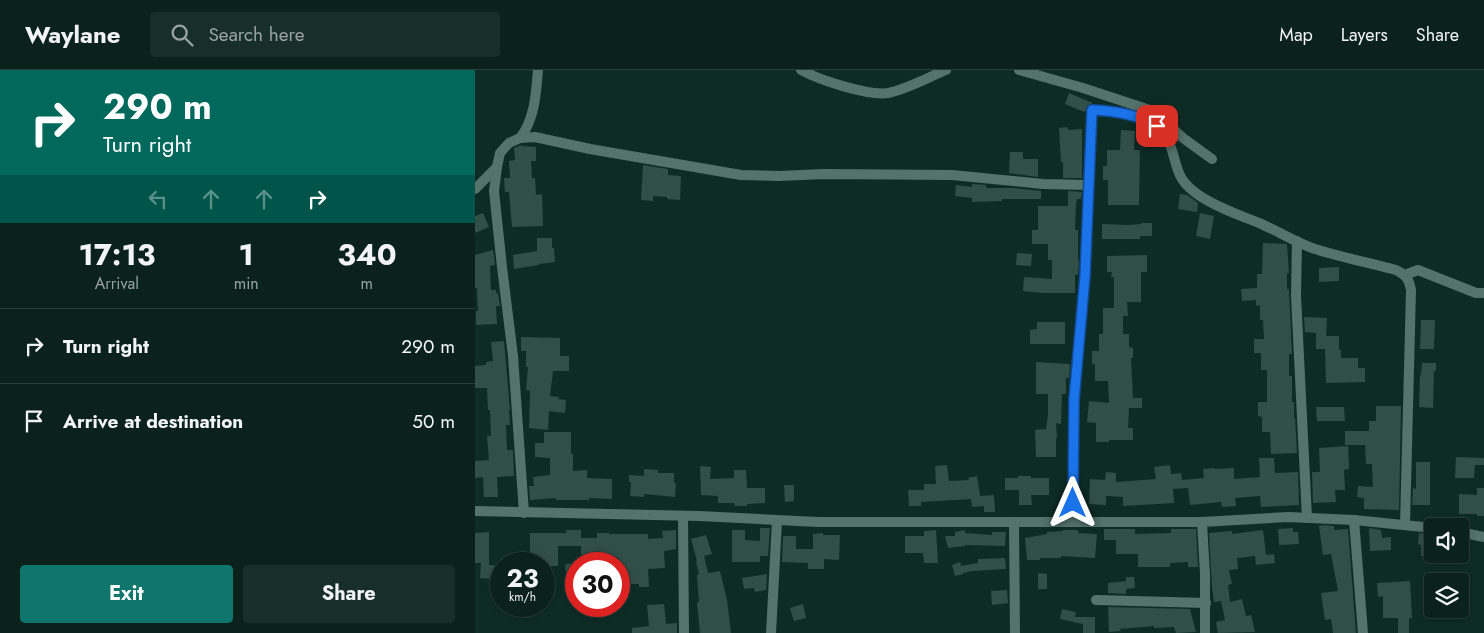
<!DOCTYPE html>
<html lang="en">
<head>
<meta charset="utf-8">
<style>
	body { margin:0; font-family:Jost,sans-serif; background:#182e29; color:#f1f3f6; height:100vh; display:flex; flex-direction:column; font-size:19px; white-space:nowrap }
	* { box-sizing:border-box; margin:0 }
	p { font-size:16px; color:#99a3a3 }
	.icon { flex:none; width:28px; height:28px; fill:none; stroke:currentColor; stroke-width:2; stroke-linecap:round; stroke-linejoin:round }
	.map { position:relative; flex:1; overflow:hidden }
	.details { display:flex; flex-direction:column; background:#0a211c; width:475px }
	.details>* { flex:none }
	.guide { background:#00695c; color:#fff; overflow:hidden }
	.tools { position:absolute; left:949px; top:448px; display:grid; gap:10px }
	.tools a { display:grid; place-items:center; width:45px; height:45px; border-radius:5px; background:#0a211c; box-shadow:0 2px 8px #0003,0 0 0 1px #2a3e3b; font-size:25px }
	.speed { position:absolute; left:15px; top:482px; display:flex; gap:10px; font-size:25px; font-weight:700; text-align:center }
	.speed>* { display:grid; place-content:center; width:65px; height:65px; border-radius:50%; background:#0a211c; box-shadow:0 2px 8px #0003,0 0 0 1px #2a3e3b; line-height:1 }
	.speed small { font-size:12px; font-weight:400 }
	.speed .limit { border:8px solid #d22; background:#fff; color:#111 }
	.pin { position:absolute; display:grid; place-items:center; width:42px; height:42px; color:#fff; margin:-21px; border-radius:10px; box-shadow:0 2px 8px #0006 }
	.me { position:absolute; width:55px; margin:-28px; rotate:0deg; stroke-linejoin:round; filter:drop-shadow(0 0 4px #0008) }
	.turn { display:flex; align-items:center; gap:18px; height:105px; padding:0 20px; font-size:22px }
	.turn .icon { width:65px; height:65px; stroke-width:2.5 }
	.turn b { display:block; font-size:35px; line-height:42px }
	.lanes { display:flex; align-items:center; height:48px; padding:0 20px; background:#0003; justify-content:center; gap:25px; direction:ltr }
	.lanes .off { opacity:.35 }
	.eta { display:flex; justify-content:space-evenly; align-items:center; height:85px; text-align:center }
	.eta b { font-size:30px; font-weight:700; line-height:35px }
	.primary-button { display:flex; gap:10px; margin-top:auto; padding:10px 20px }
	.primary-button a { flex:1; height:58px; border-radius:5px; background:#0f766e; color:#fff; font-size:20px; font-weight:700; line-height:58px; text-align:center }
	.primary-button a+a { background:#182e29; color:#f1f3f6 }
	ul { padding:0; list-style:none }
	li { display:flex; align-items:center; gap:15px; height:75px; padding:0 20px; border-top:1px solid #2a3e3b }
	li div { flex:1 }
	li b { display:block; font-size:19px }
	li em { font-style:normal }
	header { display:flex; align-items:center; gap:30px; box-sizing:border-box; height:70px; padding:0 25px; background:#0a211c; border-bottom:1px solid #2a3e3b }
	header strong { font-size:24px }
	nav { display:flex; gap:28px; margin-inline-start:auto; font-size:18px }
	.search { width:350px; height:45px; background:#182e29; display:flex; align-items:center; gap:12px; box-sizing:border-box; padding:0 18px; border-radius:5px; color:#99a3a3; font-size:19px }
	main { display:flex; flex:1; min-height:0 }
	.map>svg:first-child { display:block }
	.building { fill:#314e47 }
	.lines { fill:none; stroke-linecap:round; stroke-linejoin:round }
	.street { stroke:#54736b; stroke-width:10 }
	.route-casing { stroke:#114b97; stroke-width:12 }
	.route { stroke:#1a73e8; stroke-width:9 }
</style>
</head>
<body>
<header>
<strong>Waylane</strong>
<div class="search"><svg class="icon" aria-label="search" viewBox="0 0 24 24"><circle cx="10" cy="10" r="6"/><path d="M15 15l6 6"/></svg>Search here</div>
<nav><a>Map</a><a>Layers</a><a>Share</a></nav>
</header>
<main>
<section class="details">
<div class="guide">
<div class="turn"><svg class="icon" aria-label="right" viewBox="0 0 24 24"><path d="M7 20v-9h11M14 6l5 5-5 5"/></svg><div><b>290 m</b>Turn right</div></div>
<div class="lanes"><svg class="icon off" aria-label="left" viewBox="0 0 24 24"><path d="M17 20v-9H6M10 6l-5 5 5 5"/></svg><svg class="icon off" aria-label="ahead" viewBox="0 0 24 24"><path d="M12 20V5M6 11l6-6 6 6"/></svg><svg class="icon off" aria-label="ahead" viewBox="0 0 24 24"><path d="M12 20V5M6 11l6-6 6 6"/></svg><svg class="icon" aria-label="right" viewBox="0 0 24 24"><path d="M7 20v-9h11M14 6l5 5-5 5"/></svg></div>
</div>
<div class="eta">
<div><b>17:13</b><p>Arrival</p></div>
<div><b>1</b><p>min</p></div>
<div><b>340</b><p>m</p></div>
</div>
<ul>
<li><svg class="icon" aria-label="right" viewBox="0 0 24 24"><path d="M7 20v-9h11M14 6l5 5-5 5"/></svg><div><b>Turn right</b></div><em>290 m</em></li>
<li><svg class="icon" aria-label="arrive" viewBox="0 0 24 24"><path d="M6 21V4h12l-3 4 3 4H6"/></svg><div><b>Arrive at destination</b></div><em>50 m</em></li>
</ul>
<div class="primary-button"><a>Exit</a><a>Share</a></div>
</section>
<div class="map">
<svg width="1009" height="563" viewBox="0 0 1009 563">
	<rect width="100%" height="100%" fill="#0e2c26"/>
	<g class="building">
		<polygon points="594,23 608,29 618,33 612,36 610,42 604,40 590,34"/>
		<polygon points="592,57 593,60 607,59 607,108 588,108 588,92 586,92 584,58"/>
		<polygon points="646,60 660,61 659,80 665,80 664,135 633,135 633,110 628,110 628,96 632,96 632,80 645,80"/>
		<polygon points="47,75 47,76 61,77 61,91 56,91 57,108 60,108 61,125 67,124 68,156 37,157 34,122 30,122 29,108 35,108 34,91 40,90 39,78"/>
		<polygon points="535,82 548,82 548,89 563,89 563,107 534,103"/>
		<polygon points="168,95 193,99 193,105 206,106 205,130 192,129 192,127 178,126 178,131 166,130"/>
		<polygon points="497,114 511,115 511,118 539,118 566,121 566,129 527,129 527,131 497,132 497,128 480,126 481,115 497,117"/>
		<polygon points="593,121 607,122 606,129 602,129 601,134 600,160 603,160 603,191 604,191 603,205 600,205 600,223 567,223 548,221 549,207 577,209 577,190 573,190 573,174 557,174 557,160 563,160 563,136 593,136"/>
		<polygon points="705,124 712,125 723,133 722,142 703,139"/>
		<polygon points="8,143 14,157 0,163 0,146"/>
		<polygon points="725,143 739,146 735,169 721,166"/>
		<polygon points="666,153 677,153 677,166 665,166 665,169 627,169 627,154 653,155 666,154"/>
		<polygon points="62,168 77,168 77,178 79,178 80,192 64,194 64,195 39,199 38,185 62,181"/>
		<polygon points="788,173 812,174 814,203 812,203 812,219 814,219 817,284 814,284 814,306 817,306 817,332 819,332 819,348 820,348 822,383 796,384 795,362 787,362 787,347 783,346 783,332 792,332 792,300 786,300 786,283 779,283 779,269 789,269 788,250 785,250 785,235 781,236 781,230 767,231 766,219 782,218 782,204 787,204"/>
		<polygon points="18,180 20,195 15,196 16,220 21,220 21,223 23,223 25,236 21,236 22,254 1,255 1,241 3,241 2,218 0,218 0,185"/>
		<polygon points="542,183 557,184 556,196 541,195"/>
		<polygon points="672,185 672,202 666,202 666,232 652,232 653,246 648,246 648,264 654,264 654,277 658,278 658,288 656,288 658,328 667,328 667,338 654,338 653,358 658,358 658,370 634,370 634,372 621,372 621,353 612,352 614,331 634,333 633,311 620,311 620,294 617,294 617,281 624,281 624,264 628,264 628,238 639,238 639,207 636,207 637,202 632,202 632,186"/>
		<polygon points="864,197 864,211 844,212 844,198"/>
		<polygon points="829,247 852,248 851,266 864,266 864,280 866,280 866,288 883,288 883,298 890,298 890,312 851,313 850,279 841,279 841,263 830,262"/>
		<polygon points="946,250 960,250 959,279 945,279"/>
		<polygon points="562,252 590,252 590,274 555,274 555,260 562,259"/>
		<polygon points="46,267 85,268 85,286 94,286 94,301 78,301 75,326 84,327 83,329 91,330 90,343 74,341 73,360 54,358 55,321 51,320 53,297 51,297 51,281 46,281"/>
		<polygon points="29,271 35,340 34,340 35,355 31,355 32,380 38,380 39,406 22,407 23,427 9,427 8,407 0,408 0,391 14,390 12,366 16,366 15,340 13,340 12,318 0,318 0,296 11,295 11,292 18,291 16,272"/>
		<polygon points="561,292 595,294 594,308 591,308 591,324 587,324 586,354 581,353 582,368 581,368 581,387 561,387 560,360 571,359 573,344 573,324 561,324"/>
		<polygon points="947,293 961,293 961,301 959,301 958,338 944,337 945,305 946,305"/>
		<polygon points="901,336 926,336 924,440 889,439 889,428 882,427 883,416 898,417 897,394 891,394 890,375 870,375 870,361 894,361 894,351 901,351"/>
		<polygon points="841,337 869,337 870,351 842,351"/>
		<polygon points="69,362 96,362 96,384 98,384 98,401 112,400 112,408 137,409 137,429 114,428 114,430 81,430 81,428 55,430 54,416 59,416 58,407 75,405 75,388 60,387 60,373 69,373"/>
		<polygon points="873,376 874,399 869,400 870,420 860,420 861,432 838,433 837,402 845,402 844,378"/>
		<polygon points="981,387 1009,388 1009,395 1000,395 999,408 980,408"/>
		<polygon points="784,388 799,388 800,403 823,402 824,435 786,437 785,426 760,428 761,436 747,437 746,432 715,435 713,418 698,419 699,433 648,436 648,427 631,426 631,435 614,434 615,409 630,410 631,402 641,403 641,412 681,409 679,397 695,395 696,404 706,403 707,410 729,408 728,399 739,398 740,399 759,398 759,409 785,407"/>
		<polygon points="941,392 955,392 955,435 937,435 938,418 941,419"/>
		<polygon points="472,395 474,411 494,410 493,408 502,406 505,426 519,425 520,442 509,442 509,436 497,437 496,429 446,432 446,436 434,436 433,420 449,420 449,414 461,414 460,396"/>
		<polygon points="225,396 236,397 235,409 259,408 259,400 271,400 272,418 290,418 290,433 272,434 272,436 260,436 259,433 243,433 243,426 226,425"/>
		<polygon points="169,399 183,400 183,403 199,403 199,413 201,413 200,427 169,424 169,427 155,426 156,412 154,412 154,405 169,406"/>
		<polygon points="543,406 556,406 556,408 574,408 574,425 556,425 557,435 544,435 544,420 530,420 530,408 543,408"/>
		<polygon points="309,415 319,415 319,431 310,432"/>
		<polygon points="1002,418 1009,418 1009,446 1002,446 1002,444 984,444 984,424 1002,425"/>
		<polygon points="848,455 859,456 859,460 873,459 881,563 858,563 856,549 850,550 846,523 863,521 856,484 848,485 844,456"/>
		<polygon points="285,458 295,458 293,486 285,486 285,492 257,492 257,460 270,460 270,470 285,471"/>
		<polygon points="818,458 818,462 823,462 824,474 804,475 803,459"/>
		<polygon points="894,458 906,460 907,468 916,467 916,480 895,481"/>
		<polygon points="629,459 660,459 660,464 696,463 696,459 721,459 723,497 713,497 713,492 695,493 695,497 663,497 663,484 641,484 641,470 629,470"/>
		<polygon points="91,460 106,460 106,468 122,468 122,463 134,463 134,464 173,464 173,469 188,468 187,461 201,460 201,479 189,481 190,498 173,499 174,517 164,517 164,514 146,514 146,499 144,499 143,487 120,488 120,494 106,494 106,476 83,476 83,496 70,496 70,492 42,494 41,483 55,483 55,463 91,463"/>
		<polygon points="461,460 463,493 449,493 448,483 430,483 430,466 449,466 449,461"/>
		<polygon points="490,460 490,463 517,465 517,462 531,462 530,476 490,475 490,476 473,478 470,466 480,466 480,462"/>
		<polygon points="588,460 603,460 603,463 622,464 620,488 586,486 586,488 565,488 565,490 552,490 550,468 572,464 572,462 588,461"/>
		<polygon points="788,460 791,485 799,484 800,493 781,495 780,486 762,488 763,499 754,500 757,514 753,515 755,532 767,529 771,546 776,545 780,562 743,563 741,552 750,550 746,531 739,532 737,517 734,463 757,461 757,464"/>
		<polygon points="14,462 14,495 19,495 19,509 5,508 6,493 0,493 0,463"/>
		<polygon points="348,463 348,465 365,465 364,490 349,489 349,499 333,499 333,493 307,492 308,466 321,466 321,479 338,479 338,464"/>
		<polygon points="944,463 958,465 958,487 946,486 946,475 943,474"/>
		<polygon points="231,465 237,484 229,486 233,503 245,501 252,530 256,563 225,563 222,533 224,532 222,505 224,505 221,491 222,491 216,469"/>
		<polygon points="530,488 531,499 497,501 488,503 488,504 480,506 477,495 485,492 486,496 503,493 503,489"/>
		<polygon points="101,493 101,512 92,512 90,494"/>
		<polygon points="563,503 572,504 572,519 563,519"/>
		<polygon points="292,504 291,520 280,522 279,518 269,519 267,508"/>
		<polygon points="651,507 659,507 660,518 651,519 651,524 633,523 633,513 651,511"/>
		<polygon points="935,511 937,548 934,548 934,563 923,563 923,548 908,548 908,526 903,527 902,513"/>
		<polygon points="532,520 533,533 517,535 516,521"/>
		<polygon points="189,534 191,554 202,553 202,563 157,563 157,558 174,556 172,535"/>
		<polygon points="328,534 331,548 319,551 315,538"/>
		<polygon points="633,537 715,539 721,562 701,563 699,557 679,558 679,556 645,559 646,561 634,562"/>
		<polygon points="587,539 601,542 600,547 620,547 620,563 608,563 608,554 585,549"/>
	</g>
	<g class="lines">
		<g class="street">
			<path d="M326,0C344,10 393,26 413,23C432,19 452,8 471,0"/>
			<polyline points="544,0 608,18 678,41 708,68 737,89"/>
			<path d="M45,68C60,49 61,23 63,0"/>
			<polyline points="0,119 22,97"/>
			<polyline points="822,171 821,226 832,448"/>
			<polyline points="930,205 943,200 1001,223 1009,223"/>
			<polyline points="0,441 224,446 343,452 727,452 813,447 879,450 958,458"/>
			<polyline points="49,443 38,286 27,197 19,121 22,97 25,83 34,73 45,68 60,67 115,79 266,105 304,106 349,104 477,105 568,114 614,115"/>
			<polyline points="208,446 209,563"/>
			<polyline points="879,450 888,563"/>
			<path d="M598,452L599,330L610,207L617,40C642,41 683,44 694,72C704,97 699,109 725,126C743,138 764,145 784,153C803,161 820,172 840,179C866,187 894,193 921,200C931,205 934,209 936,220L930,455"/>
			<polyline points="727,452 730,504 730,563"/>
			<polyline points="539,453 540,563"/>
			<polyline points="985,462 1009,467"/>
			<polyline points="621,530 731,533"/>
			<polyline points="296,563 302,451"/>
		</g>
	</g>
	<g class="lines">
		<defs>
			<path id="route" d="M598,433L599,330L610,206L617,40C640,41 661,44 682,56"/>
		</defs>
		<use href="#route" class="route-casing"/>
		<use href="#route" class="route"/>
	</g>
</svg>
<div class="tools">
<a><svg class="icon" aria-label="sound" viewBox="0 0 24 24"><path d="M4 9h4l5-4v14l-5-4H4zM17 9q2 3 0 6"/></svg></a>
<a><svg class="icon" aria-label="layers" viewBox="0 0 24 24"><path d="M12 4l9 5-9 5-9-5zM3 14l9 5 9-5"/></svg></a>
</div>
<div class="speed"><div>23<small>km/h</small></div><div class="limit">30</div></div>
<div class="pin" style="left:682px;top:56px;background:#d93025"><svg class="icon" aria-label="arrive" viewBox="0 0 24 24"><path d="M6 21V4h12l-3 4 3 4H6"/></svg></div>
<svg class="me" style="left:598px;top:433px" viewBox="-20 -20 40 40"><path d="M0-17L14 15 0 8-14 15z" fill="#1a73e8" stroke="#fff" stroke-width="4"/></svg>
</div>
</main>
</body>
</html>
